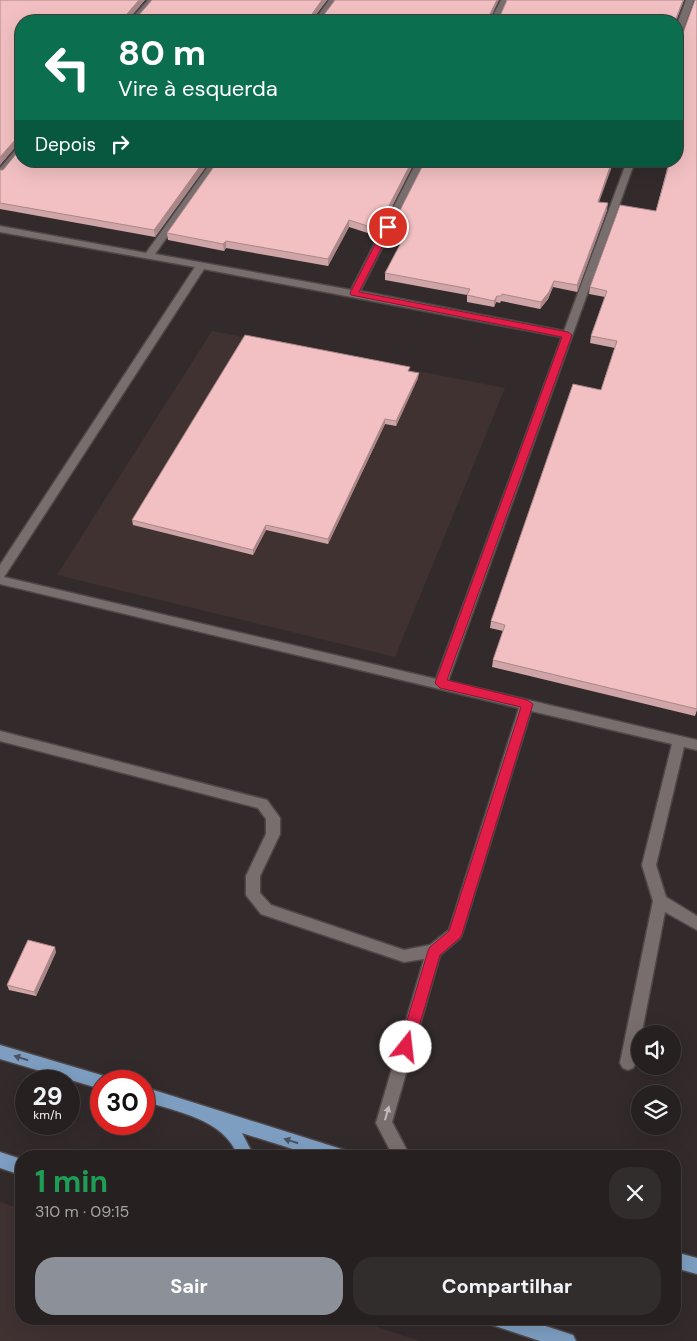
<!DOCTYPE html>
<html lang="pt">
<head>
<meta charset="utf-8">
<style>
	body { margin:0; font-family:"DM Sans",sans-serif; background:#322d2d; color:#f1f3f6; height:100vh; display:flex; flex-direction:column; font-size:19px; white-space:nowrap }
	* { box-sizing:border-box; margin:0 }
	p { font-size:16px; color:#a4a3a5 }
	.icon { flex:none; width:28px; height:28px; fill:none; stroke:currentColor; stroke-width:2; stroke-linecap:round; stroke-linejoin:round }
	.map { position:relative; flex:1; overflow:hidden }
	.panel { position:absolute; left:15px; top:1150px; width:666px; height:175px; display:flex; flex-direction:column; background:#262020; border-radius:20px; box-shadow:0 5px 20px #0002,0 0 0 1px #423e3e }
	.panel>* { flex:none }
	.banner { position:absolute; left:15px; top:15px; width:668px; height:152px; border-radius:20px; box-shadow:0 5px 20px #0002,0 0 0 1px #423e3e; background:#0b6e4f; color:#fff; overflow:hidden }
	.controls { position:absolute; left:631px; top:1025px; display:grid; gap:10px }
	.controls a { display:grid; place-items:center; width:50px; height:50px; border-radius:50%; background:#262020; box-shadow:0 5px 20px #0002,0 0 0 1px #423e3e; font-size:25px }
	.speed { position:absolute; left:15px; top:1070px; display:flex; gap:10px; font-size:25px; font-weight:700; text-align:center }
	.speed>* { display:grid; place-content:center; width:65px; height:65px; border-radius:50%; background:#262020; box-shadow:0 5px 20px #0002,0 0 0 1px #423e3e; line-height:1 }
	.speed small { font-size:12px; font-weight:400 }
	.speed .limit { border:8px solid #d22; background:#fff; color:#111 }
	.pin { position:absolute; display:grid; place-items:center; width:42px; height:42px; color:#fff; margin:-21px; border:2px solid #fff; border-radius:50%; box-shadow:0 1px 5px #0007 }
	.me { position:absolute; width:55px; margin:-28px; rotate:16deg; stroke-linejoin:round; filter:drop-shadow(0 0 4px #0008) }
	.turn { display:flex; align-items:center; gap:18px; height:105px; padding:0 20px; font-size:22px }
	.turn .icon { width:65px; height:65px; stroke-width:2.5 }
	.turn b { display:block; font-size:35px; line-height:42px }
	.then { display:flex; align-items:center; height:48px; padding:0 20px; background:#0003; gap:10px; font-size:19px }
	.round { display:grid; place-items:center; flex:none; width:52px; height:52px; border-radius:20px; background:#322d2d }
	.head { display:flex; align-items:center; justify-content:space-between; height:85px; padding:0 20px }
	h1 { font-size:30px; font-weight:700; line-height:38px; color:#1e9e55 }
	.action { display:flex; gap:10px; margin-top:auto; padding:10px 20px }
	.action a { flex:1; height:58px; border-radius:20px; background:#8c9099; color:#fff; font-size:20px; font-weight:700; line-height:58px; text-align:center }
	.action a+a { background:#322d2d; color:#f1f3f6 }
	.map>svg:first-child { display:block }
	.built { fill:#413232 }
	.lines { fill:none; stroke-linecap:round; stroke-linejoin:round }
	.minor-casing { stroke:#4f4748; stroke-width:3 }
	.major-casing { stroke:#4f4748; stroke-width:3 }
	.minor { fill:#786e6e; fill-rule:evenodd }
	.major { fill:#7d9ec1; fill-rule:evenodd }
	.wall { fill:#d0a5a7 }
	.shaded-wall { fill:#a98688 }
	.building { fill:#f2c0c2; stroke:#a98688 }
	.oneway { fill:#4b5361 }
	.oneway2 { fill:#c2bbbb }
	.route { fill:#e11d48; stroke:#92132f }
</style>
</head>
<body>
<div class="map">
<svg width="697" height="1341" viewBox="0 0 697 1341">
	<rect width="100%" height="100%" fill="#332b2b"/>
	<g class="built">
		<polygon points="212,331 505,388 395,657 57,575"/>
		<polygon points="0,1202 21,1209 21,1319 352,1319 420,1341 0,1341"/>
	</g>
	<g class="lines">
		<defs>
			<g id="minor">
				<polygon points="148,0 156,0 137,21 129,21"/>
				<polygon points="329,0 337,0 322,21 314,21"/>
				<polygon points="501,0 509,0 498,21 490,21"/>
				<polygon points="686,0 694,0 680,39 676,41 676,27"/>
				<polygon points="21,146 21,154 3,175 0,176 0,168 18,147"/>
				<path d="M212,161H221L155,254L351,290L417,161H426L360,291L564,331L627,161H635L448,681L697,740V750L684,747L656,865L666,897L697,916V930L665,912L636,1063L633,1068L628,1070L623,1068L620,1063L653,901L642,865L672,744L531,711L462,934L460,938L440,955L392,1122L410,1156H393L376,1123L424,959L404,962L261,914L246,895V876L266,834V819L258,808L0,741V731L267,800L280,818V834L260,876V893L271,905L404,950L430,945L449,930L519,708L0,584V565L195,267L0,232V226L146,253ZM204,269L562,337L436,679L4,577Z"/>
			</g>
			<g id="major">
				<polygon points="0,1045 101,1075 106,1077 108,1081 101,1081 101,1089 0,1059"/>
				<path d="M144,1087L338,1148L344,1150L346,1156H315L242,1133L254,1156H238C224,1119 177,1112 144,1101Z"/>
				<polygon points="0,1152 21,1159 21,1175 0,1168"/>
				<polygon points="675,1252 697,1258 697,1274 675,1268"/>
				<polygon points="489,1319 524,1319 573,1335 576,1341 540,1341 492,1325"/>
			</g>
		</defs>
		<use href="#minor" class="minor-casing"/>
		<use href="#major" class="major-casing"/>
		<use href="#minor" class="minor"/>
		<use href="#major" class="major"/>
	</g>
	<g class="wall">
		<polygon points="0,0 145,0 131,16 138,16 152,0 327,0 315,16 500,16 507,0 684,0 676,21 21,21 21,146 17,145 0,165"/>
		<polygon points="697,0 697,710 695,716 492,667 493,660 503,631 490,628 491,621 601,390 615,348 590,343 591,336 605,297 589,294 590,287 656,211 669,161 676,161 677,37 683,33"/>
		<polygon points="210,161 155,237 0,209 0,170"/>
		<polygon points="218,161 415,161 377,236 349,227 328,266 226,248 224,251 168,240 167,233"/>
		<polygon points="599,202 607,210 577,292 553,287 548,299 540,309 501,301 500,303 496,302 494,307 467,302 467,295 385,280 385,273 401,243 388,239 389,232"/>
		<polygon points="409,371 418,378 396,426 385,424 328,544 266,530 253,555 133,525 132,520"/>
		<polygon points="56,952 36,996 9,990 7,985"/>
	</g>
	<g class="shaded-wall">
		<polygon points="139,0 145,0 128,20 127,14"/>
		<polygon points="322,0 327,0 312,20 312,14"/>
		<polygon points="497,0 499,0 489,21 489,16"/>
		<polygon points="683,0 684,0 676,21 675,21"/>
		<polygon points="16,139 17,145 0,165 0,157"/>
		<polygon points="204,161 210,161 155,237 154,230"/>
		<polygon points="412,161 415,161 377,236 377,229"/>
		<polygon points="612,161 614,161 597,208 598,202"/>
		<polygon points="608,203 607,210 577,292 577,285"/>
		<polygon points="349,220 349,227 328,266 328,259"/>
		<polygon points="226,241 226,248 224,251 223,244"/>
		<polygon points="554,281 553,287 548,299 540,309 541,302"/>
		<polygon points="497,296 496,302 494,307 494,301"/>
		<polygon points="419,373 418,378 396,426 396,421"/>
		<polygon points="385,419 385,424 328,544 328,539"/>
		<polygon points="266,525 266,530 253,555 253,550"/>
		<polygon points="55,947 56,952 36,996 34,992"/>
	</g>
	<g class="building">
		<polygon points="0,0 139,0 127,14 127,16 138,16 152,0 322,0 312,14 313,16 323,16 335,0 497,0 489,16 500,16 507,0 683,0 675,21 21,21 21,139 16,139 0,157"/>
		<polygon points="695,0 697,0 697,709 493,660 505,625 491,621 573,384 601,390 617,341 591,336 607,291 590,287 620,205 656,211 670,161 676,161 676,32 677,37 683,33"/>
		<polygon points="21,148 21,161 204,161 154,230 0,203 0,170 3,170"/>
		<polygon points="218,161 412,161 377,229 349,220 328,259 226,241 223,244 167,233"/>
		<polygon points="425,161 612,161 598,202 608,203 577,285 554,281 549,292 541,302 502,294 501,296 497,296 494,301 467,295 470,289 385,273 404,237 389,232"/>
		<polygon points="245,335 410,367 408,371 419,373 396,421 385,419 328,539 266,525 253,550 132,520"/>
		<polygon points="28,940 55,947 34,992 7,985"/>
	</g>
	<defs><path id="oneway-solid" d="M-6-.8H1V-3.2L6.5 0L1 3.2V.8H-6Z" transform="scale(1.25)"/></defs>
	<g class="oneway">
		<use href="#oneway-solid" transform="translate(21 1058) rotate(-163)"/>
		<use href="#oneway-solid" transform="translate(291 1141) rotate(-162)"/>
	</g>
	<use class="oneway2" href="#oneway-solid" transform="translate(387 1113) rotate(-74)"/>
	<polygon class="route" points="385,225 392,227 359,292 568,332 572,335 447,680 527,700 533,704 462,934 460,938 440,955 413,1047 411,1051 406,1053 401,1051 399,1047 428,951 430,947 449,931 521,707 440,688 435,683 562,337 351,295 350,293"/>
</svg>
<div class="controls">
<a><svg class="icon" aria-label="sound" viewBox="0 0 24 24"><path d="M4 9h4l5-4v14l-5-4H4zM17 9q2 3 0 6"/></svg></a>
<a><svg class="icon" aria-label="layers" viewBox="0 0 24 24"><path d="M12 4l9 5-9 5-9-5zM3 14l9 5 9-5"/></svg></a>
</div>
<div class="speed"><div>29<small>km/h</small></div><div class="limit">30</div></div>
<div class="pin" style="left:388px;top:227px;background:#d93025"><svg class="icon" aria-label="arrive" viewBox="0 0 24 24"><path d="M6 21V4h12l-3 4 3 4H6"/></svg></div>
<svg class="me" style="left:406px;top:1047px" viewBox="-20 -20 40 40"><circle r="19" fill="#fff"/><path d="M0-13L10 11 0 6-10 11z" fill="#e11d48"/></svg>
<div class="banner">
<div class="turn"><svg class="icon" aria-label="left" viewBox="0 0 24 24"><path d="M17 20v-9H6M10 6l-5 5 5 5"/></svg><div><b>80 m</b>Vire à esquerda</div></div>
<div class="then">Depois<svg class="icon" aria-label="right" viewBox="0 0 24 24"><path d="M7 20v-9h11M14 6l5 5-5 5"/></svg></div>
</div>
<section class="panel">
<div class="head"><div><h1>1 min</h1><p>310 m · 09:15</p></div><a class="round"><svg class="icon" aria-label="close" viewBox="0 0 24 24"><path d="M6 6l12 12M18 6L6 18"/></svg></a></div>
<div class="action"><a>Sair</a><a>Compartilhar</a></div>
</section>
</div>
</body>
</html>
